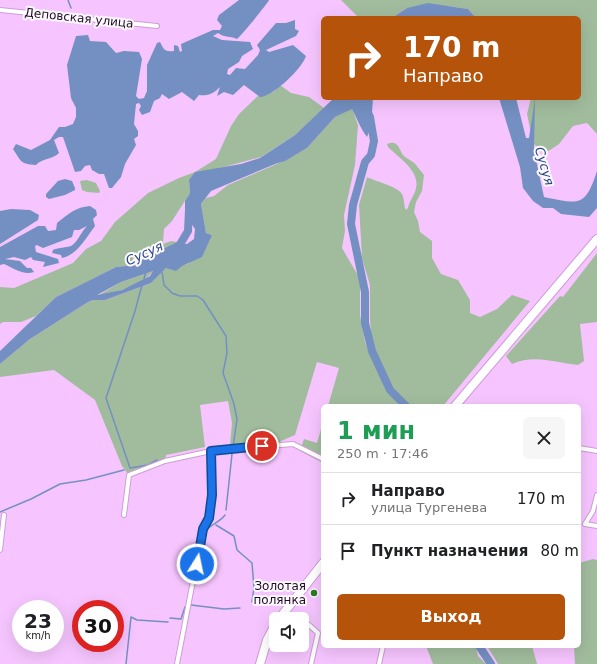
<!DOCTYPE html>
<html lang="ru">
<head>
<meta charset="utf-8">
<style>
	body { margin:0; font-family:"DejaVu Sans",sans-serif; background:#f6f6f6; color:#202124; height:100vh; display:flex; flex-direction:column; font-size:15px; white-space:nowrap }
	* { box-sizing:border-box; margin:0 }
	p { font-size:13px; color:#757577 }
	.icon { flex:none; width:22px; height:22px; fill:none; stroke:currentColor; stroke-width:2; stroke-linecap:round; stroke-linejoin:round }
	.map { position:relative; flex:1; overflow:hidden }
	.panel { position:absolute; left:321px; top:404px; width:260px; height:244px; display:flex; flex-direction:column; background:#fff; border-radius:6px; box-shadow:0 4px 16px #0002 }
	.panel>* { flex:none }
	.banner { position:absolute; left:321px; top:16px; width:260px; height:84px; border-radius:6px; box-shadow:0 4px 16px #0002; background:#b45309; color:#fff; overflow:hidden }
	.tools { position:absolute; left:269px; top:612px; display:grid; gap:8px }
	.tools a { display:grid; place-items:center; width:40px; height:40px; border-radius:6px; background:#fff; box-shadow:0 4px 16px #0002; font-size:20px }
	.speed { position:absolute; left:12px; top:600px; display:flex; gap:8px; font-size:20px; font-weight:700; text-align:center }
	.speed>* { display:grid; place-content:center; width:52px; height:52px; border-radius:50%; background:#fff; box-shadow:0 4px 16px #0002; line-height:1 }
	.speed small { font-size:10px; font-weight:400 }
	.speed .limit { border:6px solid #d22; background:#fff; color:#111 }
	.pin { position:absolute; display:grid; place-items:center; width:34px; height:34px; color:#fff; margin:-17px; border:2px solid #fff; border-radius:50%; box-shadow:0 1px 4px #0007 }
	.me { position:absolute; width:44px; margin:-22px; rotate:10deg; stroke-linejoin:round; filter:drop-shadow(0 0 3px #0008) }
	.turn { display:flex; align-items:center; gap:14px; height:84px; padding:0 16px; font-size:18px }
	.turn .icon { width:52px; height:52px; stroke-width:2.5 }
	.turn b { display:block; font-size:28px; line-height:34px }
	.round { display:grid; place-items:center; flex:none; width:42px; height:42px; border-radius:6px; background:#f6f6f6 }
	.head { display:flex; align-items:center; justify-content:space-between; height:68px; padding:0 16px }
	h1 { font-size:24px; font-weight:600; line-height:30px; color:#1e9e55 }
	.action { display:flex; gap:8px; margin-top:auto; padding:8px 16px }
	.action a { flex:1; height:46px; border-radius:6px; background:#b45309; color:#fff; font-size:16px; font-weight:600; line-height:46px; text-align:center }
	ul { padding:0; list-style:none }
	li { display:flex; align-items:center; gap:12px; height:52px; padding:0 16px; border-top:1px solid #e0e0e0 }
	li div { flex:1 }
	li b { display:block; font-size:15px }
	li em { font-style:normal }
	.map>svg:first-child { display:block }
	.green { fill:#a1bc9d }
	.water { fill:#7490c2; fill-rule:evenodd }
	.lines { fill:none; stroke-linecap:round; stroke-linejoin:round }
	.stream { stroke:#7490c2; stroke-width:1.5 }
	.river { stroke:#7490c2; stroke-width:8 }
	.street-casing { stroke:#cd9dd5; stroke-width:6 }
	.highway-casing { stroke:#cd9dd5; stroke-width:10 }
	.street { stroke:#fff; stroke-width:4 }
	.highway { stroke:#fff; stroke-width:8 }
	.route-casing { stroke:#114b97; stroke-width:10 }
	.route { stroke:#1a73e8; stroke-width:7 }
	.poi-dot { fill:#2c7922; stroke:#fdf8fe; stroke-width:1.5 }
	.labels { text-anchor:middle; stroke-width:4; stroke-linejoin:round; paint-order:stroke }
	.street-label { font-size:12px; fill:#1f0d22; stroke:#fdf8fe }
	.poi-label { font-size:12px; fill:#1f0d22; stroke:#fdf8fe; text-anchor:end }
	.water-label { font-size:13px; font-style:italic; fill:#264886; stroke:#fdf8fe }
</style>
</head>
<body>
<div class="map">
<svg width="597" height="664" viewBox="0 0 597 664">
	<rect width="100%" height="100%" fill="#f6c5ff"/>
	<g class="green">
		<polygon points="341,0 597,0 597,134 587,123 573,126 559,144 544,154 533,143 527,114 531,98 579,98 579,18 476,18 468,9 448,6 407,8 392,18 356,18 357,16"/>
		<polygon points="280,85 291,93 309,97 324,108 295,135 261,157 220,168 189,180 190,193 172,221 164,229 163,244 171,241 177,242 146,257 135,265 116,267 56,297 36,316 21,322 3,322 0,324 0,287 14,288 73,263 86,249 101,241 115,222 148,193 179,178 195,172 216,159 231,126 239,114 259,95 273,92"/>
		<path d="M352,108L358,125L355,165L344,215L345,231L342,248L360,279V315L365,342L373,362L370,319V285L362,258L359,205L367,177C377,182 397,186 402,194C405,199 403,205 406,210L408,208C409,201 415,195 416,188C420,171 399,158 388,147L387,144C398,139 399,149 403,155C407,159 413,161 416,165C419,169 421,171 424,175L422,191L416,202L414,212L418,221L420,232L432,241V258L441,274L458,280L470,300V313L480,317L497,309L512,295L530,301L443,406H328L339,368L317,362L295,435L279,442L230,445L232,423L228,401L200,405L205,447L166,455L165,461L129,475L122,466L95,400L54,370L0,377V364L30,339L88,302L93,300H105L151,283L166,268L188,264L212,235L206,233L201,204L206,198L214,196L228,185L286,160L307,148L335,117Z"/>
		<polygon points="87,180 96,183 100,191 99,193 87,192 82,190 80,181"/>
		<path d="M597,253V322L580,324L584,361L578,365C555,363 535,354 512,364L506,356L560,296L563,297Z"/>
		<path d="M153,271C145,283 114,294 99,295L121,282Z"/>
		<polygon points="323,422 323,463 300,451 304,439 317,443"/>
		<polygon points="593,559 597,560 597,664 575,664 574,646 579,646 579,563"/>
		<polygon points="426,646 445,646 448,648 476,648 478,656 486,664 433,664"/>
		<polygon points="487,646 532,646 537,664 498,664"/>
	</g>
	<g class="water">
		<path d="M239,0H269C268,3 241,36 237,39C231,36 225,38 218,33L213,36L222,40L250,42L253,49L242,56L239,62L228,69L227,74L230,75L236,68L245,69L258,55L260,50L257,45L276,23H286L295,20V29L299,31L296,36L266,50L269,52L293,45L306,56C302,69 272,97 260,97L244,85L233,95L224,92L217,96L220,87C213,94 208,96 199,95L194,101L182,92L169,99L162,94L160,98L154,101L150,112L142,115L139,110L141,106L139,103L136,104L134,124L138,131V136L134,139L136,145L125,164L121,177L112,188H109L104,174H99L92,170L90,165L85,166L81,171L75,172L63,137H59L54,140L59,153C52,160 42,158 36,165C20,164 21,161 13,149L16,144L31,150L50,140L59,127H65L73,124L76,117V108L71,98L67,65L76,36L88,35L90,41L106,42L116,53L124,51L139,52L142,59L136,96L139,99L144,98L147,91V65L157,43L160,42C164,50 165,52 174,51V45L178,46L180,52L182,51L181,44L213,30H220L222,26L217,20L219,15Z"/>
		<polygon points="428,3 468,9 476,18 428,16 392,18 407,8"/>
		<path d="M334,98H373L371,127L367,137C360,128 357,118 352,109L335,117L307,148L285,161L275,164L211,191L201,204L206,233L212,235L202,257L182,266L176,271L166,268L151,283L105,300H93L88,302L30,339L0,364V351L56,297L116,267L135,265L146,257L177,242L187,244L194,239L195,229L185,214V201L190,193L189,180L195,172L241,164L260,158L295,135ZM153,271L150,276L122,290L97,295L121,282Z"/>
		<path d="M499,98H516L526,138H529L535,98L534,150L544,197C579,204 585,208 597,171V208L589,217L561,214L553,208H543L533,201L523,188L520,167Z"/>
		<polygon points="65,179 72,181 75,188 75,190 65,195 49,199 46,197 46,194 58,181"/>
		<path d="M90,206L96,210L97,215L93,219L95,226C86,238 77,255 62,258L61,255L52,253L53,250C59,247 66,248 71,246C77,243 81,232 87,226L79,230H74L72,237L43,248L37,245L35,246L36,252L58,259L59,263L43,267L45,262L33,260L31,257L25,260L14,257L5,259L20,261L27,268H31L34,272C24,276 13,268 4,264L0,265V247L38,226H45L48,231L56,230L57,223C68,214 76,207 90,206Z"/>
		<polygon points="11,209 30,210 39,215 38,220 0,244 0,211"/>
	</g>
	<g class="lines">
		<g class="stream">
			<polyline points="68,0 71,8"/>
			<polyline points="162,272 164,285 172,293 180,296 197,296 203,300 226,336 227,353 223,373 234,404 237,419 233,447"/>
			<polyline points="144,279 146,271"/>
			<polyline points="142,285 135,311 106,398 130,468 148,465 157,460"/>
			<polyline points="226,510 232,454"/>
			<polyline points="0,512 31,499 60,484 86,480 124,470"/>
			<polyline points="216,525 234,536 237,550 252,563 254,587 252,602"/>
			<path d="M205,531C211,524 219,523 225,515"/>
			<polyline points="194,560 199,533"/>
			<polyline points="191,605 224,609 240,608"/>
			<polyline points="170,618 181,619 185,607"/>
			<polyline points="126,664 131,617 137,620 168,622"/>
		</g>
		<g class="river">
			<polyline points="361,98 370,117 374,141 371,155 365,162 353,205 351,224 365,292 365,323 372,351 390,390 406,406"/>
			<polyline points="176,251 188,231 189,210"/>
			<polyline points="479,646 491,664"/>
		</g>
		<defs>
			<g id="street">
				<polyline points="0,10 157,26"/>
				<polyline points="579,448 597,451"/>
				<polyline points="597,495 593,511 585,524 597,526"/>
				<polyline points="124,515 129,475 165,461 211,451 293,444 323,459"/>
				<polyline points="0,550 4,515"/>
				<polyline points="283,613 297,619"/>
				<polyline points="302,621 309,625 318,633 311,664"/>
				<path d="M177,664L203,529C216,506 212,478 211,451"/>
				<polyline points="379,664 383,646"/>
			</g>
			<g id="highway">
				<polyline points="455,406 597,239"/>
				<polyline points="279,619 323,563"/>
				<polyline points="260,664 267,640 276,623"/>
			</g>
		</defs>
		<use href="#street" class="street-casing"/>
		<use href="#highway" class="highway-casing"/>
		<use href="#street" class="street"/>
		<use href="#highway" class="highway"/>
	</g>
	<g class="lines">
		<defs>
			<polyline id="route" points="197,564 203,529 209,518 212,495 211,451 262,446"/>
		</defs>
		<use href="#route" class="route-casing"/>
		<use href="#route" class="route"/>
	</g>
	<circle class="poi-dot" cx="314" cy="593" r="4"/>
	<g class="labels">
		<g class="street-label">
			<text transform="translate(79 18) rotate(6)" y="4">Деповская улица</text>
		</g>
		<g class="poi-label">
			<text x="306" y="590">Золотая<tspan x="306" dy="14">полянка</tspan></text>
		</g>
		<g class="water-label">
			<text transform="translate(545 166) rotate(74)" y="5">Сусуя</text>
			<text transform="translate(144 253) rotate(-25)" y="5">Сусуя</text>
		</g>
	</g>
</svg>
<div class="tools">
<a><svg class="icon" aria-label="sound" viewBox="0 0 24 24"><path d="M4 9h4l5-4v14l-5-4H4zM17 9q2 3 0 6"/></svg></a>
</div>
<div class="speed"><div>23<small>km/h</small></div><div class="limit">30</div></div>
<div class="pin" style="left:262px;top:446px;background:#d93025"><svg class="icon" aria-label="arrive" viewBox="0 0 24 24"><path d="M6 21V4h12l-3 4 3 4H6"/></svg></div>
<svg class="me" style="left:197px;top:564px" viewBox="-20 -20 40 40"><circle r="17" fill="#1a73e8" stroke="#fff" stroke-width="3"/><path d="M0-11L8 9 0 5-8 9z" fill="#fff"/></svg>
<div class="banner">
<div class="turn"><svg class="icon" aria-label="right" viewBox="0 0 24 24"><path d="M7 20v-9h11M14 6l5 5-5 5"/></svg><div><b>170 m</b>Направо</div></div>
</div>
<section class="panel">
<div class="head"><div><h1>1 мин</h1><p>250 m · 17:46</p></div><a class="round"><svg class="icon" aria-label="close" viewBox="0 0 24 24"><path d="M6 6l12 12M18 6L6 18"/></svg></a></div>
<ul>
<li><svg class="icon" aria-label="right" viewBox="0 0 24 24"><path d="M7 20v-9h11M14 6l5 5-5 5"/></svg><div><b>Направо</b><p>улица Тургенева</p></div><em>170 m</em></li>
<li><svg class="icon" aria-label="arrive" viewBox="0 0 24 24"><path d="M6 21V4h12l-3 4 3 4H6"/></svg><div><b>Пункт назначения</b></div><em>80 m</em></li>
</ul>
<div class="action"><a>Выход</a></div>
</section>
</div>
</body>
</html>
